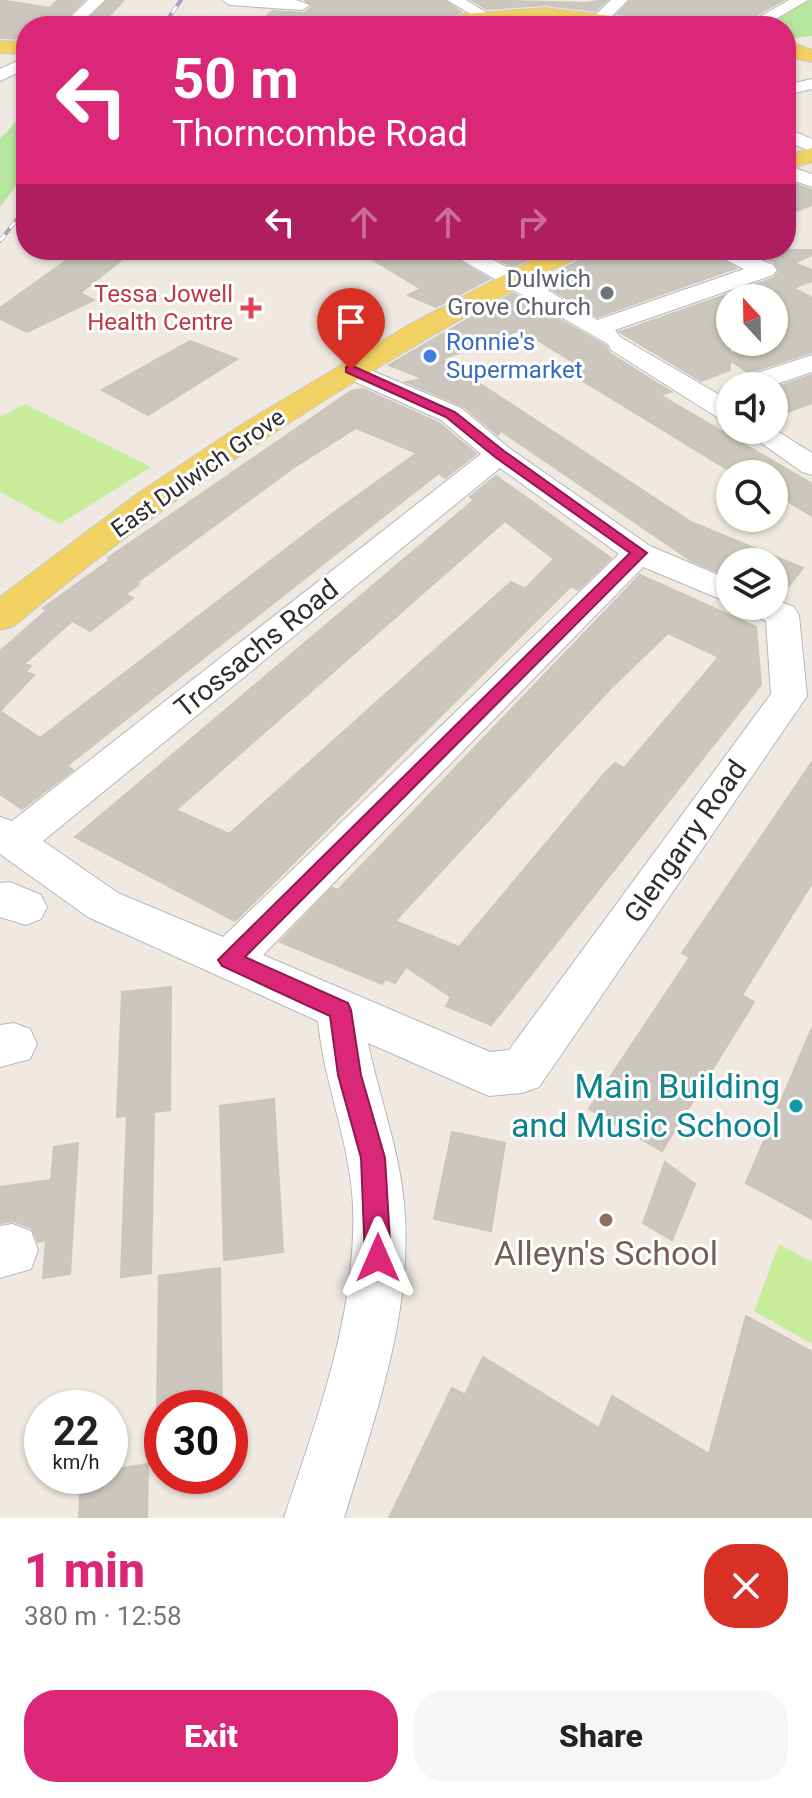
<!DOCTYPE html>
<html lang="en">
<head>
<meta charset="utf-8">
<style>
	body { margin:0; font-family:Roboto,sans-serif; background:#f6f6f6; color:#222; height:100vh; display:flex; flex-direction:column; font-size:30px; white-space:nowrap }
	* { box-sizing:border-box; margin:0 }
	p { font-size:26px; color:#767676 }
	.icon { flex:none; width:44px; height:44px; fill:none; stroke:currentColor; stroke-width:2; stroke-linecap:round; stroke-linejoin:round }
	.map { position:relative; height:1518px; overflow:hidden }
	.details { display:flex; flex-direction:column; background:#fff; flex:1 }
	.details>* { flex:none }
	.banner { position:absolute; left:16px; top:16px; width:780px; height:244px; border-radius:32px; box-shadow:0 2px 6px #0004; background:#db2777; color:#fff; overflow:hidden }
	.needle { width:52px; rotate:338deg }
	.fabs { position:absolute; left:716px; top:284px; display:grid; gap:16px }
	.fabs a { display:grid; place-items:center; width:72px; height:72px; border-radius:50%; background:#fff; box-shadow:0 2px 6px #0004; font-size:40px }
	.speed { position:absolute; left:24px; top:1390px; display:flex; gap:16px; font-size:40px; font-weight:700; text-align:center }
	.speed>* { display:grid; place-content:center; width:104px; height:104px; border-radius:50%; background:#fff; box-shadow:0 2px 6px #0004; line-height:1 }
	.speed small { font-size:20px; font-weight:400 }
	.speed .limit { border:12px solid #d22; background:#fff; color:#111 }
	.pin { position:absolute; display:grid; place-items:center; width:68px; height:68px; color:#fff; margin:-82px -34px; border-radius:50% 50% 50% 0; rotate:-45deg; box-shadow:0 0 8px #0007 }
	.pin .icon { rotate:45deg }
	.me { position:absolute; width:88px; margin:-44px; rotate:0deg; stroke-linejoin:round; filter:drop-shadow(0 0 6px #0008) }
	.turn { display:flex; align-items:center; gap:28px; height:168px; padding:0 24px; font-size:36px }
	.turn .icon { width:104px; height:104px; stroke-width:2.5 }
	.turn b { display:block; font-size:56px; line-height:68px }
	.lanes { display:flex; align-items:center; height:76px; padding:0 24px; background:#0003; justify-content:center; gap:40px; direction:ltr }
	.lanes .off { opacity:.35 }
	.round { display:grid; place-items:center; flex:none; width:84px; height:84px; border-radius:32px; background:#f6f6f6 }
	.summary { display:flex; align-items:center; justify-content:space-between; height:136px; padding:0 24px }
	h1 { font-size:48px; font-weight:800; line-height:60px; color:#db2777 }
	.cta { display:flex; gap:16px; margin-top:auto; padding:16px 24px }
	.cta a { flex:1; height:92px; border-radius:32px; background:#db2777; color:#fff; font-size:32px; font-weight:800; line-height:92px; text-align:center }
	.cta a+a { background:#f6f6f6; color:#222 }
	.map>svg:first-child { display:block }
	.green { fill:#b6e59e }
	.pitch { fill:#c9ec9a }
	.building { fill:#cbc7bf; stroke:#cbc5ba; stroke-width:2; fill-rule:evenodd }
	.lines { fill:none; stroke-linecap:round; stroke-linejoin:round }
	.minor-casing { stroke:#b4b7c1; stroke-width:2 }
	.major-casing { stroke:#c9c9c9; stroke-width:2 }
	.minor { fill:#fff; fill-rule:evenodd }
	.major { fill:#f2d163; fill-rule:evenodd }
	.rail-casing { stroke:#a3a6b8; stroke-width:4 }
	.rail { stroke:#fff; stroke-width:3; stroke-dasharray:8; stroke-linecap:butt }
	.route { fill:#db2777; stroke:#8e194d; stroke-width:2 }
	.worship-dot { fill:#6b7280; stroke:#fff; stroke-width:3 }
	.health-dot { fill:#e0444e; stroke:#fff; stroke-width:3 }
	.shop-dot { fill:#3f7fe0; stroke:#fff; stroke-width:3 }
	.culture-dot { fill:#0f9aa8; stroke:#fff; stroke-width:3 }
	.education-dot { fill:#8d6e63; stroke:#fff; stroke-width:3 }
	.labels { text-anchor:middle; stroke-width:6; stroke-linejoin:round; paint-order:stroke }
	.far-worship-label { font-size:24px; fill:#5b616d; stroke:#fff; text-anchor:end }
	.far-health-label { font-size:24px; fill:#be3a42; stroke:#fff; text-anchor:end }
	.far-shop-label { font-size:24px; fill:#366cbe; stroke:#fff; text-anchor:start }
	.far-street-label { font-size:24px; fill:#2e2e2e; stroke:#fff }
	.street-label { font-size:28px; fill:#2e2e2e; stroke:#fff }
	.near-culture-label { font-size:34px; fill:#0d838f; stroke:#fff; text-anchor:end }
	.near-education-label { font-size:34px; fill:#785e54; stroke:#fff }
</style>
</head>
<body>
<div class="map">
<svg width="812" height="1518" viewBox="0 0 812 1518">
	<rect width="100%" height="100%" fill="#efe9e1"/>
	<g class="green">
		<polygon points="808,0 812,0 812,36 786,39 786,26 761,26"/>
		<polygon points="26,111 26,173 0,207 0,139"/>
	</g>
	<g class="pitch">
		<polygon points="25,404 151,467 60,524 0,492 0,417"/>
		<polygon points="779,1244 812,1262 812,1344 754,1311"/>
	</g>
	<g class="building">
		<polygon points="0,0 50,8 58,0 84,0 58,26 26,26 26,39 0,38"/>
		<polygon points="108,0 124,0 99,26 82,26"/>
		<polygon points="305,0 444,0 461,12 425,26 253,26 273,11 304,13 313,6"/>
		<polygon points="472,0 585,3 607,0 595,11 545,5 487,9"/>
		<polygon points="631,0 783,0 737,26 665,26 653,18 618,14"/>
		<polygon points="786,181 812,190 812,205 786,215"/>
		<polygon points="81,250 134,250 80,293 94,300 27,332 0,319 0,308"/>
		<polygon points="357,250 441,250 489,279 436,307 408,295 421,289"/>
		<polygon points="480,250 545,250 513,267"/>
		<polygon points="589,250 704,250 736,268 597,317 538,281 583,259"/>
		<path d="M745,250H812V255L794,263L812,270V281L793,288L812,298V352L748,373L730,360V370L701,381L620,332L774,278L779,272L774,262ZM774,292V342L730,354V298H758Z"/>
		<polygon points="513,293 606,346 609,353 671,392 660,395 812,484 812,516 774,493 774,474 735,474 570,373 583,368 521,330 442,359 691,522 803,568 779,598 774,596 774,562 730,562 730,577 692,561 501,431 498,435 463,406 406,382 424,379 389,365"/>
		<polygon points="190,341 237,359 148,415 102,390"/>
		<polygon points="812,375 812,403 774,417 774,388"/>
		<path d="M363,389L439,423L476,454L445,478L439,473L408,497L73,761L67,766L73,770L22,809L0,794V651L47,610L43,608L110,560L108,558L351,391ZM356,428L417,453L329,516L40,738L0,711L34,675L25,672L31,666L24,664L72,621L90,631L133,598L126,594L139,584L136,583L293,468Z"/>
		<path d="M496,476L611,558L578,590L571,586L235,921L75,837L474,500L470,497ZM505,521L554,559L525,589L511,582L229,834L176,810Z"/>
		<path d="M640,575L756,627L761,685L491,1025L446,1006L451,997L406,967L395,983L385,979L382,984L280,942L332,888L338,890ZM668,633L719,657L624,768L615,763L605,773L459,947L395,921L610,689Z"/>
		<polygon points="812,762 812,883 742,995 754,1002 662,1151 589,1109 690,957 682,953"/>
		<polygon points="171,987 170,1110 154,1112 151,1273 121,1277 127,1116 117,1117 122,992"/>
		<polygon points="812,1028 812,1219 746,1183"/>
		<polygon points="274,1099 283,1252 224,1260 220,1106"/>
		<polygon points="452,1132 505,1143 491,1231 434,1219"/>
		<polygon points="78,1143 70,1274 43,1278 46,1240 38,1242 32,1228 13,1221 0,1223 0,1187 51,1180 54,1147"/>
		<polygon points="665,1162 695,1184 672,1240 643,1223"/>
		<polygon points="220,1268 222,1408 157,1408 159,1276"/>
		<polygon points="746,1316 812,1352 812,1518 389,1518 452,1388 465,1395 483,1357 599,1428 612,1396 709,1454"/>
		<polygon points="148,1464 147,1518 79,1518 81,1476 110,1476 110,1470"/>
	</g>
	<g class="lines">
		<defs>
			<g id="minor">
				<polygon points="88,0 105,0 78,26 61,26"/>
				<polygon points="222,0 296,0 310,5 302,10 230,5"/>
				<polygon points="447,0 466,0 492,16 479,19"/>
				<polygon points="611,0 628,0 606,22 594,22 594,16"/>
				<polygon points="789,0 808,0 764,26 744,26"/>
				<polygon points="26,57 26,69 0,81 0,69"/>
				<polygon points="812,79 812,89 786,95 786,85"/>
				<polygon points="786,128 812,139 812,152 786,141"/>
				<polygon points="786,165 812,174 812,187 786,178"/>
				<polygon points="444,250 473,250 521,274 597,320 744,269 707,250 737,250 773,265 777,270 773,275 615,330 620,337 730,401 730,421 720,419 611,350 608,344"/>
				<polygon points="812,355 812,372 771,386 732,386 736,380"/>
				<path d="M351,362L461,408L509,448L650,546L730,580V603L643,567L263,955L490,1052L509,1050L771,694L766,621L749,614L744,606H774V599L794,607L799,615L807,696L539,1087L522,1093L489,1096L368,1043C379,1097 399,1148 404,1203C414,1310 375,1417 344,1518H284C317,1418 357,1313 353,1205C350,1142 324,1083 318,1021L88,917L0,854V817L12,821L481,454L441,420L342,376L338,370L342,364ZM500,468L619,554L223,937L118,893L43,841Z"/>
				<polygon points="774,429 812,453 812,475 802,472 743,430"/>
				<polygon points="10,882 41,895 47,907 41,919 26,925 0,917 0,883"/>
				<polygon points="14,1023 30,1029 37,1044 30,1059 0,1067 0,1025"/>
				<polygon points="12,1224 31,1231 38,1250 31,1269 0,1278 0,1226"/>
			</g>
			<g id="major">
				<polygon points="545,8 653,21 662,26 518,19 428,26 464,14"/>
				<polygon points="786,40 812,50 812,62 787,57"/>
				<polygon points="0,41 26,42 26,54 0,53"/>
				<polygon points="812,148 812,162 786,170 786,156"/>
				<path d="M551,250H586L582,256C520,284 460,319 401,354C264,434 135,525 14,626L0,630V597L137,494L244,423L407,326Z"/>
			</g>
		</defs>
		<use href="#minor" class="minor-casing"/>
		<use href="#major" class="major-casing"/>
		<use href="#minor" class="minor"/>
		<use href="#major" class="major"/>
		<defs>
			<g id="rail">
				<polyline points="163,26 181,0"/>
				<polyline points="0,241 26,208"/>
			</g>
		</defs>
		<use href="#rail" class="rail-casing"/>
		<use href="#rail" class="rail"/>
	</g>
	<polygon class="route" points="346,367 355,367 455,412 504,451 647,553 245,957 348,1003 351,1010 361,1075 385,1158 391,1258 387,1267 378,1271 369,1267 365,1258 361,1158 338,1075 330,1016 222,966 218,960 630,553 495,457 446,417 346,372"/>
	<circle class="worship-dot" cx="607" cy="293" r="8"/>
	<path class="health-dot" d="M247 296h8v8h8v8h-8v8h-8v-8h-8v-8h8z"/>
	<circle class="shop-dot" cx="430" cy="356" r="8"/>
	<circle class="culture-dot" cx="796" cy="1106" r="8"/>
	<circle class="education-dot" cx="606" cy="1220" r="8"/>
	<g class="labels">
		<g class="far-worship-label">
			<text x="591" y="287">Dulwich<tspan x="591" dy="28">Grove Church</tspan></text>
		</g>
		<g class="far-health-label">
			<text x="233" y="302">Tessa Jowell<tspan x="233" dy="28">Health Centre</tspan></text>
		</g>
		<g class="far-shop-label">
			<text x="446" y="350">Ronnie's<tspan x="446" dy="28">Supermarket</tspan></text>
		</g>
		<g class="far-street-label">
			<text transform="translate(198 473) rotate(-35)" y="8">East Dulwich Grove</text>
		</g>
		<g class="street-label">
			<text transform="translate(256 648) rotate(-39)" y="10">Trossachs Road</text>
			<text transform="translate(685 841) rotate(-55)" y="10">Glengarry Road</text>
		</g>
		<g class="near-culture-label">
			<text x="780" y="1098">Main Building<tspan x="780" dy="39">and Music School</tspan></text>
		</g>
		<g class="near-education-label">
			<text x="606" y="1265">Alleyn's School</text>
		</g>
	</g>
</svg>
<div class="fabs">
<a><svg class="needle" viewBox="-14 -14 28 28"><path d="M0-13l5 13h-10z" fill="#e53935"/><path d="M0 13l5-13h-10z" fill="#767676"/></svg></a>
<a><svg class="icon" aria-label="sound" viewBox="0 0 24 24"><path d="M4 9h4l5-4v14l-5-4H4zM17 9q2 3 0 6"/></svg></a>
<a><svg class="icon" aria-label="search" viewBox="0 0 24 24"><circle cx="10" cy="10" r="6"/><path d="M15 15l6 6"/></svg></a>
<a><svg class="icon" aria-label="layers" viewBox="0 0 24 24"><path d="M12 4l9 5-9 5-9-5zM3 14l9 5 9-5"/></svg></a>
</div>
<div class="speed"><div>22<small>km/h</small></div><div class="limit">30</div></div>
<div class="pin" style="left:351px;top:370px;background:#d93025"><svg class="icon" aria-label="arrive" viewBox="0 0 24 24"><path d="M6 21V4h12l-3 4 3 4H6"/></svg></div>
<svg class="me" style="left:378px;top:1258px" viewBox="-20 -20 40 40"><path d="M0-17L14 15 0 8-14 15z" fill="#db2777" stroke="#fff" stroke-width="4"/></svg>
<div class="banner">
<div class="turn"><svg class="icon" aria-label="left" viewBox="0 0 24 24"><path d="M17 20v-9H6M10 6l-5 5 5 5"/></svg><div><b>50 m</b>Thorncombe Road</div></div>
<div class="lanes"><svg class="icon" aria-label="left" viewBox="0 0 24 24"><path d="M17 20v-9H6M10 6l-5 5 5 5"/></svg><svg class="icon off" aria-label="ahead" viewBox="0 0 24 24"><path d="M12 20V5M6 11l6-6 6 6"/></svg><svg class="icon off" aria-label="ahead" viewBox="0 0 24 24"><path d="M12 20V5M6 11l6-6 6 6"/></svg><svg class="icon off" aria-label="right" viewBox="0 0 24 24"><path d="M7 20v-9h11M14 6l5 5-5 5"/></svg></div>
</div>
</div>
<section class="details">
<div class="summary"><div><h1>1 min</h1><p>380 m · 12:58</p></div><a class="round" style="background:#d93025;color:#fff"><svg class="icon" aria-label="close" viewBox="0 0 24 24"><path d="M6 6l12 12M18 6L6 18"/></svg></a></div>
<div class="cta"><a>Exit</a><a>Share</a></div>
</section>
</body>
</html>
